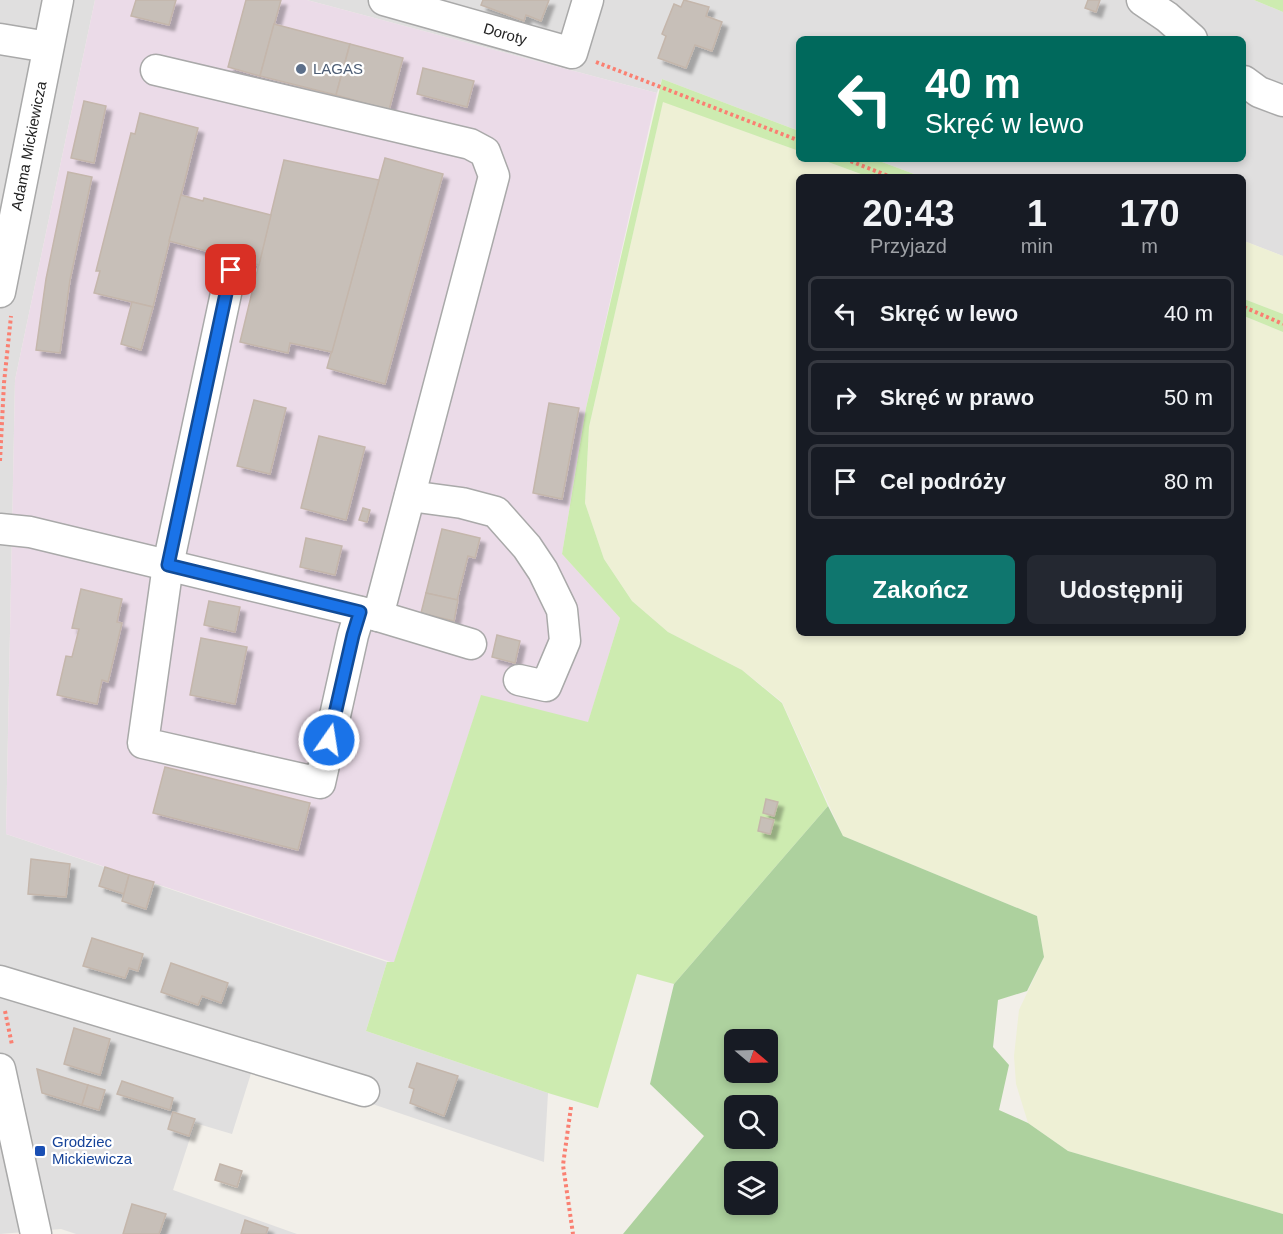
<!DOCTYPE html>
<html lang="pl">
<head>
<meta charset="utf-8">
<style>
	body { margin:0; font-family:Arial,sans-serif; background:#242831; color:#f1f3f6; height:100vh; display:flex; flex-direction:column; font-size:22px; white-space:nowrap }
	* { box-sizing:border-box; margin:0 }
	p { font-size:20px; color:#9ea1a6 }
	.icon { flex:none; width:33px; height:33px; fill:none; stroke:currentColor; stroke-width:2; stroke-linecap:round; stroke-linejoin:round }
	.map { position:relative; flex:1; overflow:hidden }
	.sheet { position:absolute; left:796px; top:174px; width:450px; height:462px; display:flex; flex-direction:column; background:#171b24; border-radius:9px; box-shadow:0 3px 9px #0003 }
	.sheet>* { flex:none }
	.banner { position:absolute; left:796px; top:36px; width:450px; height:126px; border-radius:9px; box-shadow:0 3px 9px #0003; background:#00695c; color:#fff; overflow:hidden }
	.needle { width:39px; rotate:109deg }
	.controls { position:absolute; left:724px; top:1029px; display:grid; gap:12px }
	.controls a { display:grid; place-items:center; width:54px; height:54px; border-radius:9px; background:#171b24; box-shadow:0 3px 9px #0003; font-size:30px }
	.pin { position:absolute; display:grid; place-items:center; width:51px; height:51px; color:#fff; margin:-26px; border-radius:12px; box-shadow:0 3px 9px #0006 }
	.me { position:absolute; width:66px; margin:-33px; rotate:13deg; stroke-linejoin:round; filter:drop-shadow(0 0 4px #0008) }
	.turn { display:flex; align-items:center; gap:21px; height:126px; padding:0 30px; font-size:27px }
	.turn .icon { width:78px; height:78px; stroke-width:2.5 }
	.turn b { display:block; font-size:42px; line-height:51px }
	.eta { display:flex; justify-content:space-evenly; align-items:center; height:102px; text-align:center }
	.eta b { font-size:36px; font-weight:700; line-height:42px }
	.cta { display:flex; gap:12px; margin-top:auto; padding:12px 30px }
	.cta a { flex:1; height:69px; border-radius:9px; background:#0f766e; color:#fff; font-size:24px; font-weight:700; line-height:69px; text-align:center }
	.cta a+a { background:#242831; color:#f1f3f6 }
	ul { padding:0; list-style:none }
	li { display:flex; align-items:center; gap:18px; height:75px; margin:0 12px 9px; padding:0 18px; border:3px solid #363941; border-radius:9px }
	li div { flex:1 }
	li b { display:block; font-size:22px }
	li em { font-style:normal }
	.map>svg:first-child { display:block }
	.residential { fill:#e0dfdf }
	.industrial { fill:#ebdbe8 }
	.farmland { fill:#eef0d5 }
	.grass { fill:#cdebb0 }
	.forest { fill:#add19e; fill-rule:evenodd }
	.building { fill:#c7bfb8; stroke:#c4b6ab; stroke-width:1.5; filter:url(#shadow) }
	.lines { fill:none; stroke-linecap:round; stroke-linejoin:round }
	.minor-casing { stroke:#a9a9a9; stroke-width:33 }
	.path { stroke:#fa8072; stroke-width:4; stroke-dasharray:3 3; stroke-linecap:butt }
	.minor { stroke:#fff; stroke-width:30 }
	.route-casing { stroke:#114b97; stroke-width:15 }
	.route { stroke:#1a73e8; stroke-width:10 }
	.service-dot { fill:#5c6f8a; stroke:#fff; stroke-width:2 }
	.transit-dot { fill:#1a4fb4; stroke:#fff; stroke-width:2 }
	.labels { text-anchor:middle; stroke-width:4.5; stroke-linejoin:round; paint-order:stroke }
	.street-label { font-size:15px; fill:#222; stroke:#fff }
	.service-label { font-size:15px; fill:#4e5e75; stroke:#fff; text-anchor:start }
	.transit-label { font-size:15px; fill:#164399; stroke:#fff; text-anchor:start }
</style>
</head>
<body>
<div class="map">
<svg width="1283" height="1234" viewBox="0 0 1283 1234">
	<defs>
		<filter id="shadow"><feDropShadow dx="5.5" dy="5.5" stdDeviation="1.5" flood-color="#0004"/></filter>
	</defs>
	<rect width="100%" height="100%" fill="#f2efe9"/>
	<g class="residential">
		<polygon points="0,0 95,0 15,380 6,834 387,962 366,1031 548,1093 544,1162 254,1064 232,1134 195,1123 173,1190 297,1234 76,1234 61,1229 0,1234"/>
		<polygon points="307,0 1254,0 1283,12 1283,256 1244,241 1244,177 922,177 874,159 1244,159 1244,39 800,39 799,131 662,79 657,93"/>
	</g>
	<polygon class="industrial" points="95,0 307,0 657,93 586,408 562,554 620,618 588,723 481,696 394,963 6,834 15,380"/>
	<g class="farmland">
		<polygon points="663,101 799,151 800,159 820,159 869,177 800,177 800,633 1244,633 1244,316 1283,332 1283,1214 1068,1151 1028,1123 1016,1084 1014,1056 1019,1010 1044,957 1037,916 843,836 782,702 742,670 668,632 632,601 604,559 585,503 589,427"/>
		<polygon points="1244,241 1283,256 1283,314 1244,299"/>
	</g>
	<g class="grass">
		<polygon points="1254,0 1283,0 1283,12"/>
		<polygon points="662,79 799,131 799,151 663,102 589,427 585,503 604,559 632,601 668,632 742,670 782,703 828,806 674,984 637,974 598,1108 548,1093 366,1031 387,962 394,962 481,695 588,722 620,618 562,554 586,408"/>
		<polygon points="820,159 874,159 922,177 869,177"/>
		<polygon points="1244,299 1283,314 1283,332 1244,316"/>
	</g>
	<path class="forest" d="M828,806L843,836L1037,916L1044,957L1027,991L998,1000L993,1047L1009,1065L999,1110L1028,1123L1068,1151L1283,1214V1234H623L704,1136L650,1084L674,984ZM735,1040H768V1072H735ZM735,1106H768V1138H735ZM735,1172H768V1204H735Z"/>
	<g class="building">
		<polygon points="136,0 176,0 169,25 131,16"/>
		<polygon points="246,0 281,0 260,76 228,67"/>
		<polygon points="483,0 549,0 541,21 526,15 524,21 481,5"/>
		<polygon points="684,0 709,7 706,16 722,22 712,51 695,45 686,68 658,58 666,36 662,34 674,4 681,7"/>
		<polygon points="1088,0 1100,0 1096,12 1085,8"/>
		<polygon points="274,24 350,44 336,95 260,76"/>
		<polygon points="350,44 403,58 389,110 336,95"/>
		<polygon points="423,68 474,81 467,107 417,94"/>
		<polygon points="84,101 106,106 94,163 71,158"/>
		<polygon points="140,113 198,128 153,307 94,293 100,271 96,271 131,133 135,134"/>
		<polygon points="385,158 443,174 385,384 327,368"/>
		<polygon points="284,160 379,180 332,352 290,343 288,353 240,342"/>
		<polygon points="68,172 92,177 70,280 60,353 36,350 46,279"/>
		<polygon points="181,195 203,201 204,198 271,215 259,265 169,241"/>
		<polygon points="132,302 153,307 141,350 121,344"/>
		<polygon points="254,400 286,408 270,474 237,466"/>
		<polygon points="549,403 579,408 562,499 533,493"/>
		<polygon points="319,436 365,447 346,520 301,508"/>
		<polygon points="363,508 370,510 367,522 359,520"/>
		<polygon points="442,529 480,538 475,558 468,556 457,600 426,593"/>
		<polygon points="306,538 342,546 335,575 300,567"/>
		<polygon points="81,589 122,599 117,622 122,623 108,682 102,680 97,704 57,695 66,656 72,657 79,629 72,628"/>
		<polygon points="426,593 458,600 454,621 421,613"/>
		<polygon points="209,601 240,607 235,632 204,625"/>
		<polygon points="497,635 520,641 515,663 492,657"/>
		<polygon points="201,638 247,647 235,704 190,695"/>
		<polygon points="165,767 310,803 298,850 153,813"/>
		<polygon points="766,799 778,802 774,816 763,813"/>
		<polygon points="761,817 774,820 770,834 758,831"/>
		<polygon points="31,859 70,864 66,897 28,894"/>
		<polygon points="105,867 129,875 124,894 99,886"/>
		<polygon points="129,875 154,882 146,909 122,901"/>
		<polygon points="92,938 143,954 138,971 129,968 125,978 83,966"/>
		<polygon points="171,963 228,983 221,1003 202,996 198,1005 161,992"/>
		<polygon points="74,1028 110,1039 100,1075 64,1064"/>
		<polygon points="417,1063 458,1076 444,1116 410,1103 414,1089 409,1087"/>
		<polygon points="37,1069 88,1085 82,1105 42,1093"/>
		<polygon points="122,1081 173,1098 170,1110 117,1094"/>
		<polygon points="88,1085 105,1090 99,1110 82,1105"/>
		<polygon points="173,1112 195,1119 189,1136 168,1129"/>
		<polygon points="220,1164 242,1171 237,1187 215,1180"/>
		<polygon points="132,1204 166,1214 159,1234 123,1234"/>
		<polygon points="245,1220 268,1228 266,1234 241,1234"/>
	</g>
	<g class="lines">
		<defs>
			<g id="minor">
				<polyline points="384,0 572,53 588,0"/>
				<polyline points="1142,0 1167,17 1192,39"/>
				<polyline points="0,39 48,47"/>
				<polyline points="156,70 470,144 485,152 494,176 378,616"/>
				<polyline points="1244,81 1259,92 1283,101"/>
				<polyline points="231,270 168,565 143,743 320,783 353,635 360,612"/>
				<polyline points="0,292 58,0"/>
				<polyline points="410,496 462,503 496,512 527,547 543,571 562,610 565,641 546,686 519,680"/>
				<polyline points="0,529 30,532 378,616 471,644"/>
				<polyline points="0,981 364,1091"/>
				<polyline points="0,1069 36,1234"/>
			</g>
		</defs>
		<use href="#minor" class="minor-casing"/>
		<g class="path">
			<polyline points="596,62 800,141"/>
			<polyline points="845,159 891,177"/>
			<polyline points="1244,307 1283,324"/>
			<polyline points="0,461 4,383 11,316"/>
			<polyline points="5,1011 12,1045"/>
			<polyline points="571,1107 563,1165 573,1234"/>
		</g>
		<use href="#minor" class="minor"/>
	</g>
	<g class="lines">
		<defs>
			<polyline id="route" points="231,270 168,565 360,612 353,635 329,740"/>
		</defs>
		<use href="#route" class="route-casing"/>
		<use href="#route" class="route"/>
	</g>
	<circle class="service-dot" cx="301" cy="69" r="6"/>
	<rect class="transit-dot" x="34" y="1145" width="12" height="12" rx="3"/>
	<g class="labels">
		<g class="street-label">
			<text transform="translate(505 34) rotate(16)" y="5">Doroty</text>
			<text transform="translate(29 146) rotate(-79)" y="5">Adama Mickiewicza</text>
		</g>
		<g class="service-label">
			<text x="313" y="74">LAGAS</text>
		</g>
		<g class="transit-label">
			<text x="52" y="1147">Grodziec<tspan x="52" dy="17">Mickiewicza</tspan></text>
		</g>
	</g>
</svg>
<div class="controls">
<a><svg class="needle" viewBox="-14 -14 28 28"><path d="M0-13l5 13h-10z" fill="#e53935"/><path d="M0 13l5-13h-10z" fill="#9ea1a6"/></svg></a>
<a><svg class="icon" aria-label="search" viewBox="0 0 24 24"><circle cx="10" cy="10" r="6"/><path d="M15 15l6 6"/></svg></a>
<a><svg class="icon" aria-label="layers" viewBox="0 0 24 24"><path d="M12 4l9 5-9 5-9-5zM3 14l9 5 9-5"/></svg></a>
</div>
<div class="pin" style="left:231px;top:270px;background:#d93025"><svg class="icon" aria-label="arrive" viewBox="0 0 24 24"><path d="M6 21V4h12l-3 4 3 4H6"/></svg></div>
<svg class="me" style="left:329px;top:740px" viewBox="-20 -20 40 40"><circle r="17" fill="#1a73e8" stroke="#fff" stroke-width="3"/><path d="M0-11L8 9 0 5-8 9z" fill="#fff"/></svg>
<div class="banner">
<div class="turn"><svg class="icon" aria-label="left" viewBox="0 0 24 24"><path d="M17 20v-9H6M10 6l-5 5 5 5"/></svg><div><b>40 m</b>Skręć w lewo</div></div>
</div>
<section class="sheet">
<div class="eta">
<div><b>20:43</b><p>Przyjazd</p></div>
<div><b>1</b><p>min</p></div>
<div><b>170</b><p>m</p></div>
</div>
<ul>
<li><svg class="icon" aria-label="left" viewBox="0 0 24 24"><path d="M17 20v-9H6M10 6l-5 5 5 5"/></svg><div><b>Skręć w lewo</b></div><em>40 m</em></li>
<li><svg class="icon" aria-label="right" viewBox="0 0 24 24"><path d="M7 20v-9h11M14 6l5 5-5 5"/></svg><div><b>Skręć w prawo</b></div><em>50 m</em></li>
<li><svg class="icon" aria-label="arrive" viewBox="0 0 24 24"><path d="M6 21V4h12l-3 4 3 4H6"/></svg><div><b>Cel podróży</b></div><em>80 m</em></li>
</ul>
<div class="cta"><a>Zakończ</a><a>Udostępnij</a></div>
</section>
</div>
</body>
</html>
